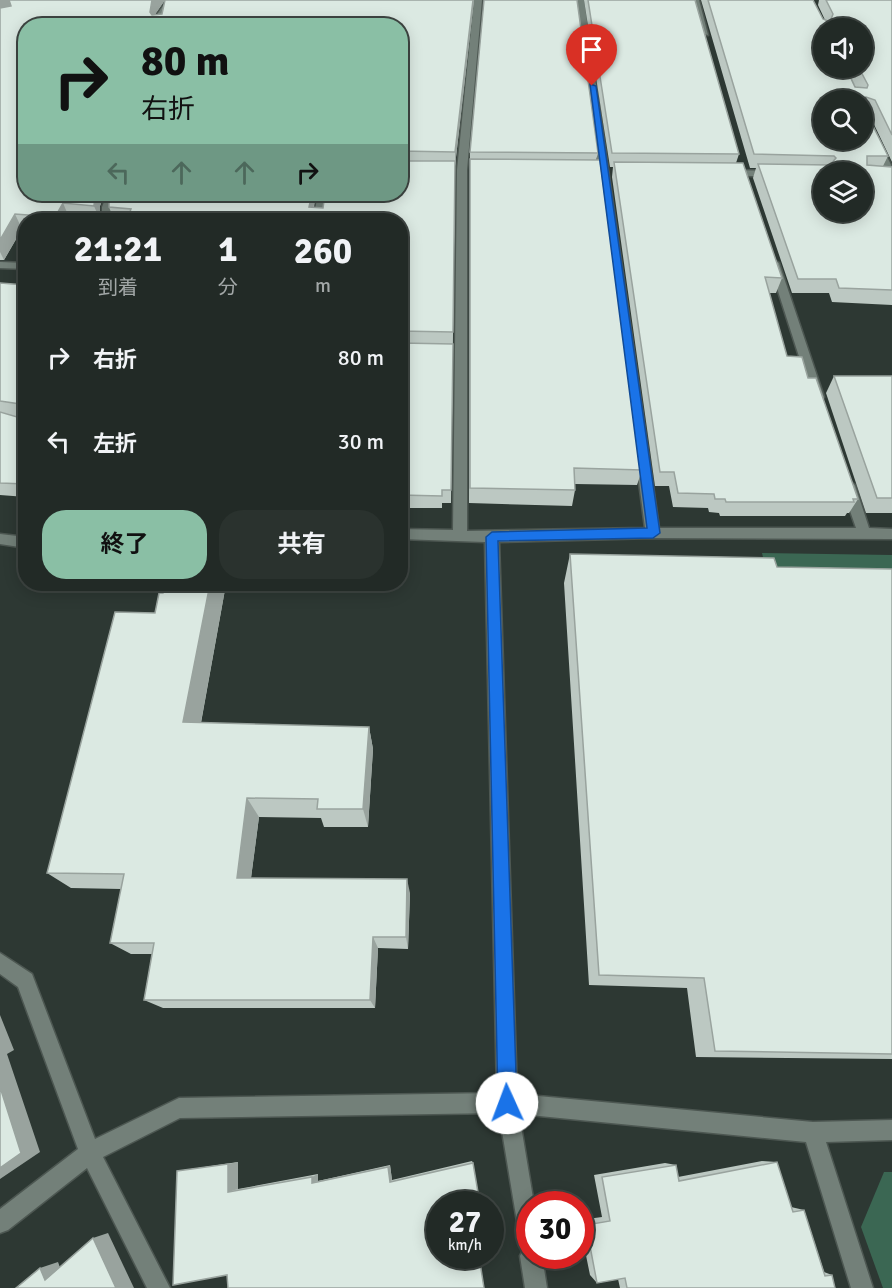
<!DOCTYPE html>
<html lang="ja">
<head>
<meta charset="utf-8">
<style>
	body { margin:0; font-family:Signika,"Noto Sans JP",sans-serif; background:#2a322e; color:#f1f3f6; height:100vh; display:flex; flex-direction:column; font-size:22px; white-space:nowrap }
	* { box-sizing:border-box; margin:0 }
	p { font-size:20px; color:#a2a7a7 }
	.icon { flex:none; width:33px; height:33px; fill:none; stroke:currentColor; stroke-width:2; stroke-linecap:round; stroke-linejoin:round }
	.map { position:relative; flex:1; overflow:hidden }
	.sheet { position:absolute; left:18px; top:213px; width:390px; height:378px; display:flex; flex-direction:column; background:#222a26; border-radius:24px; box-shadow:0 3px 15px #0003,0 0 0 2px #3f4643 }
	.sheet>* { flex:none }
	.guide { position:absolute; left:18px; top:18px; width:390px; height:183px; border-radius:24px; box-shadow:0 3px 15px #0003,0 0 0 2px #3f4643; background:#8abfa5; color:#111; overflow:hidden }
	.tools { position:absolute; left:813px; top:18px; display:grid; gap:12px }
	.tools a { display:grid; place-items:center; width:60px; height:60px; border-radius:50%; background:#222a26; box-shadow:0 3px 15px #0003,0 0 0 2px #3f4643; font-size:30px }
	.speed { position:absolute; left:426px; top:1191px; display:flex; gap:12px; font-size:30px; font-weight:700; text-align:center }
	.speed>* { display:grid; place-content:center; width:78px; height:78px; border-radius:50%; background:#222a26; box-shadow:0 3px 15px #0003,0 0 0 2px #3f4643; line-height:1 }
	.speed small { font-size:15px; font-weight:400 }
	.speed .limit { border:9px solid #d22; background:#fff; color:#111 }
	.pin { position:absolute; display:grid; place-items:center; width:51px; height:51px; color:#fff; margin:-62px -26px; border-radius:50% 50% 50% 0; rotate:-45deg; box-shadow:0 0 6px #0007 }
	.pin .icon { rotate:45deg }
	.me { position:absolute; width:66px; margin:-33px; rotate:358deg; stroke-linejoin:round; filter:drop-shadow(0 0 4px #0008) }
	.turn { display:flex; align-items:center; gap:21px; height:126px; padding:0 24px; font-size:27px }
	.turn .icon { width:78px; height:78px; stroke-width:2.5 }
	.turn b { display:block; font-size:42px; line-height:51px }
	.lanes { display:flex; align-items:center; height:57px; padding:0 24px; background:#0003; justify-content:center; gap:30px; direction:ltr }
	.lanes .off { opacity:.35 }
	.eta { display:flex; justify-content:space-evenly; align-items:center; height:102px; text-align:center }
	.eta b { font-size:36px; font-weight:700; line-height:42px }
	.cta { display:flex; gap:12px; margin-top:auto; padding:12px 24px }
	.cta a { flex:1; height:69px; border-radius:24px; background:#8abfa5; color:#111; font-size:24px; font-weight:700; line-height:69px; text-align:center }
	.cta a+a { background:#2a322e; color:#f1f3f6 }
	ul { padding:0; list-style:none }
	li { display:flex; align-items:center; gap:18px; height:84px; padding:0 24px }
	li div { flex:1 }
	li b { display:block; font-size:22px }
	li em { font-style:normal }
	.map>svg:first-child { display:block }
	.green { fill:#3b6753 }
	.lines { fill:none; stroke-linecap:round; stroke-linejoin:round }
	.minor-casing { stroke:#4d5752; stroke-width:3 }
	.minor { fill:#738079; fill-rule:evenodd }
	.wall { fill:#bcc8c2; fill-rule:evenodd }
	.shaded-wall { fill:#99a39e }
	.building { fill:#dbe9e2; stroke:#99a39e; stroke-width:1.5; fill-rule:evenodd }
	.route { fill:#1a73e8; stroke:#114b97; stroke-width:1.5 }
</style>
</head>
<body>
<div class="map">
<svg width="892" height="1288" viewBox="0 0 892 1288">
	<rect width="100%" height="100%" fill="#2d3833"/>
	<g class="green">
		<polygon points="762,553 892,555 892,590 770,588"/>
		<polygon points="884,1172 892,1172 892,1288 883,1288 861,1227"/>
	</g>
	<g class="lines">
		<defs>
			<g id="minor">
				<polygon points="167,0 175,0 166,13 164,26 156,26 158,13"/>
				<polygon points="474,0 482,0 467,170 467,531 645,528 576,0 584,0 659,528 856,528 841,485 848,480 855,485 869,528 892,529 892,539 653,538 499,542 517,1094 813,1122 892,1120 892,1140 826,1142 873,1288 851,1288 806,1142 519,1114 534,1204 530,1204 530,1256 542,1256 547,1288 525,1288 520,1256 522,1252 499,1113 180,1118 103,1157 170,1288 147,1288 87,1168 8,1230 0,1233 0,1209 78,1149 18,987 0,974 0,953 32,974 95,1139 179,1098 497,1093 485,542 400,539 400,529 453,530 457,170"/>
				<polygon points="691,0 699,0 708,35 701,33"/>
				<polygon points="862,112 867,115 892,167 892,180 887,177 862,125"/>
				<polygon points="728,170 776,171 781,174 776,177 725,175 725,171"/>
				<polygon points="107,194 117,194 112,207 112,220 102,220 102,207"/>
				<polygon points="318,194 328,194 323,220 313,220"/>
				<polygon points="774,260 779,263 824,397 822,400 814,400 812,397 769,263"/>
				<polygon points="0,262 26,263 26,269 0,268"/>
				<polygon points="0,534 26,537 26,548 0,544"/>
			</g>
		</defs>
		<use href="#minor" class="minor-casing"/>
		<use href="#minor" class="minor"/>
	</g>
	<g class="wall">
		<polygon points="0,0 165,0 156,13 155,15 474,0 455,166 451,503 442,503 442,508 400,508 400,220 114,220 109,207 316,194 314,207 323,208 400,194 400,26 26,194 105,194 100,206 100,220 69,217 67,220 26,220 26,229 22,229 4,260 0,260"/>
		<polygon points="584,0 695,0 739,154 736,163 782,278 776,293 769,293 787,356 808,378 858,499 849,513 847,513 845,516 720,516 719,513 709,512 708,508 673,507 669,486 655,486 612,177 613,167 610,167"/>
		<path d="M701,0H813L823,19L825,20L818,5L819,0H892V162L869,114L866,113L888,156L883,166L892,167V305L832,302L829,293H792L753,178L756,168H750ZM824,28H862V68H846L856,87Z"/>
		<polygon points="470,152 598,153 596,160 642,470 637,485 575,484 575,490 572,506 469,503"/>
		<polygon points="0,283 26,285 26,497 0,495"/>
		<polygon points="834,376 892,376 892,513 866,513 826,393"/>
		<polygon points="570,554 777,567 892,569 892,1059 696,1057 687,988 589,985 564,583"/>
		<polygon points="226,584 201,723 369,727 373,749 368,827 324,827 321,818 259,817 251,878 410,893 408,949 378,948 375,1008 163,1008 144,1000 152,954 131,954 110,943 121,889 71,888 47,873 163,593"/>
		<polygon points="472,1161 473,1163 227,1275 177,1171 238,1162 238,1189 318,1174 318,1181 390,1165 392,1180"/>
		<polygon points="762,1161 777,1162 791,1207 804,1210 824,1272 832,1275 835,1288 620,1288 618,1279 597,1283 590,1275 580,1226 580,1220 602,1217 594,1175 665,1163 676,1165 678,1177"/>
	</g>
	<g class="shaded-wall">
		<polygon points="0,0 9,0 14,13 0,14"/>
		<polygon points="152,0 165,0 156,13 154,26 150,12"/>
		<polygon points="473,0 474,0 455,166 455,152"/>
		<polygon points="95,194 105,194 100,206 100,220 94,206"/>
		<polygon points="312,194 316,194 311,220 309,207"/>
		<polygon points="63,203 69,217 67,220 57,220 55,217"/>
		<polygon points="15,214 22,229 4,260 0,252 0,240"/>
		<polygon points="210,584 226,584 197,744 183,722"/>
		<polygon points="369,727 373,749 368,827 363,809"/>
		<polygon points="247,798 259,817 249,893 237,878"/>
		<polygon points="407,879 410,893 408,949 406,937"/>
		<polygon points="373,937 378,948 375,1008 370,1000"/>
		<polygon points="0,1015 14,1050 7,1054 40,1152 0,1179"/>
		<polygon points="238,1162 238,1189 228,1192 228,1164"/>
		<polygon points="390,1165 392,1180 390,1182 388,1167"/>
		<polygon points="318,1174 318,1181 312,1183 312,1177"/>
		<polygon points="108,1233 134,1288 116,1288 93,1238"/>
		<polygon points="58,1262 62,1273 45,1280 40,1268"/>
	</g>
	<g class="building">
		<polygon points="9,0 152,0 150,12 152,15 162,14 165,0 473,0 455,152 400,151 400,26 26,26 26,194 95,194 94,206 63,203 55,217 15,214 0,240 0,8 11,6"/>
		<polygon points="484,0 577,0 598,153 470,152"/>
		<polygon points="588,0 695,0 739,154 612,153"/>
		<path d="M708,0H813L823,19L830,22L833,14L826,0H892V135L875,100L866,97V112L888,156H867V165L892,167V290L839,288L836,279H798L758,164L830,165L836,158L834,156L754,154ZM824,28H862V68H859L868,85L867,88L855,87L846,68H824ZM824,100H862V140H824ZM824,172H862V212H824Z"/>
		<polygon points="470,159 600,160 642,470 574,468 575,490 470,488"/>
		<polygon points="400,161 455,161 453,332 400,331 400,220 127,220 131,209 109,207 109,194 312,194 309,207 323,208 325,194 400,194"/>
		<polygon points="614,162 743,163 782,278 765,277 787,356 802,357 808,378 816,378 858,499 853,499 854,502 726,502 725,499 715,499 714,494 678,493 674,472 660,472"/>
		<polygon points="0,283 26,285 26,484 0,483 0,412 17,417 20,415 20,404 0,401"/>
		<polygon points="400,343 453,344 451,490 442,490 442,496 400,495"/>
		<polygon points="834,376 892,376 892,498 877,498"/>
		<polygon points="570,554 774,558 777,567 892,569 892,1054 715,1051 704,978 599,975"/>
		<polygon points="166,584 210,584 183,722 369,727 363,809 317,809 318,799 247,798 237,878 407,879 406,937 373,937 370,1000 144,1000 154,943 110,943 124,874 47,873 115,612 155,613 159,593 163,593"/>
		<polygon points="0,1087 21,1153 0,1168"/>
		<polygon points="777,1162 793,1212 804,1210 825,1276 832,1275 835,1288 627,1288 625,1278 597,1283 586,1225 610,1221 602,1177 676,1165 679,1181"/>
		<polygon points="473,1163 480,1204 440,1204 440,1256 479,1256 484,1288 228,1288 227,1275 173,1285 177,1171 228,1164 228,1192 312,1177 312,1183 388,1167 390,1182"/>
		<polygon points="93,1238 116,1288 16,1288 40,1268 45,1280"/>
	</g>
	<polygon class="route" points="590,84 596,86 660,533 653,538 498,541 517,1103 514,1110 507,1113 501,1110 498,1103 486,537 492,532 647,528"/>
</svg>
<div class="tools">
<a><svg class="icon" aria-label="sound" viewBox="0 0 24 24"><path d="M4 9h4l5-4v14l-5-4H4zM17 9q2 3 0 6"/></svg></a>
<a><svg class="icon" aria-label="search" viewBox="0 0 24 24"><circle cx="10" cy="10" r="6"/><path d="M15 15l6 6"/></svg></a>
<a><svg class="icon" aria-label="layers" viewBox="0 0 24 24"><path d="M12 4l9 5-9 5-9-5zM3 14l9 5 9-5"/></svg></a>
</div>
<div class="speed"><div>27<small>km/h</small></div><div class="limit">30</div></div>
<div class="pin" style="left:592px;top:86px;background:#d93025"><svg class="icon" aria-label="arrive" viewBox="0 0 24 24"><path d="M6 21V4h12l-3 4 3 4H6"/></svg></div>
<svg class="me" style="left:507px;top:1103px" viewBox="-20 -20 40 40"><circle r="19" fill="#fff"/><path d="M0-13L10 11 0 6-10 11z" fill="#1a73e8"/></svg>
<div class="guide">
<div class="turn"><svg class="icon" aria-label="right" viewBox="0 0 24 24"><path d="M7 20v-9h11M14 6l5 5-5 5"/></svg><div><b>80 m</b>右折</div></div>
<div class="lanes"><svg class="icon off" aria-label="left" viewBox="0 0 24 24"><path d="M17 20v-9H6M10 6l-5 5 5 5"/></svg><svg class="icon off" aria-label="ahead" viewBox="0 0 24 24"><path d="M12 20V5M6 11l6-6 6 6"/></svg><svg class="icon off" aria-label="ahead" viewBox="0 0 24 24"><path d="M12 20V5M6 11l6-6 6 6"/></svg><svg class="icon" aria-label="right" viewBox="0 0 24 24"><path d="M7 20v-9h11M14 6l5 5-5 5"/></svg></div>
</div>
<section class="sheet">
<div class="eta">
<div><b>21:21</b><p>到着</p></div>
<div><b>1</b><p>分</p></div>
<div><b>260</b><p>m</p></div>
</div>
<ul>
<li><svg class="icon" aria-label="right" viewBox="0 0 24 24"><path d="M7 20v-9h11M14 6l5 5-5 5"/></svg><div><b>右折</b></div><em>80 m</em></li>
<li><svg class="icon" aria-label="left" viewBox="0 0 24 24"><path d="M17 20v-9H6M10 6l-5 5 5 5"/></svg><div><b>左折</b></div><em>30 m</em></li>
</ul>
<div class="cta"><a>終了</a><a>共有</a></div>
</section>
</div>
</body>
</html>
